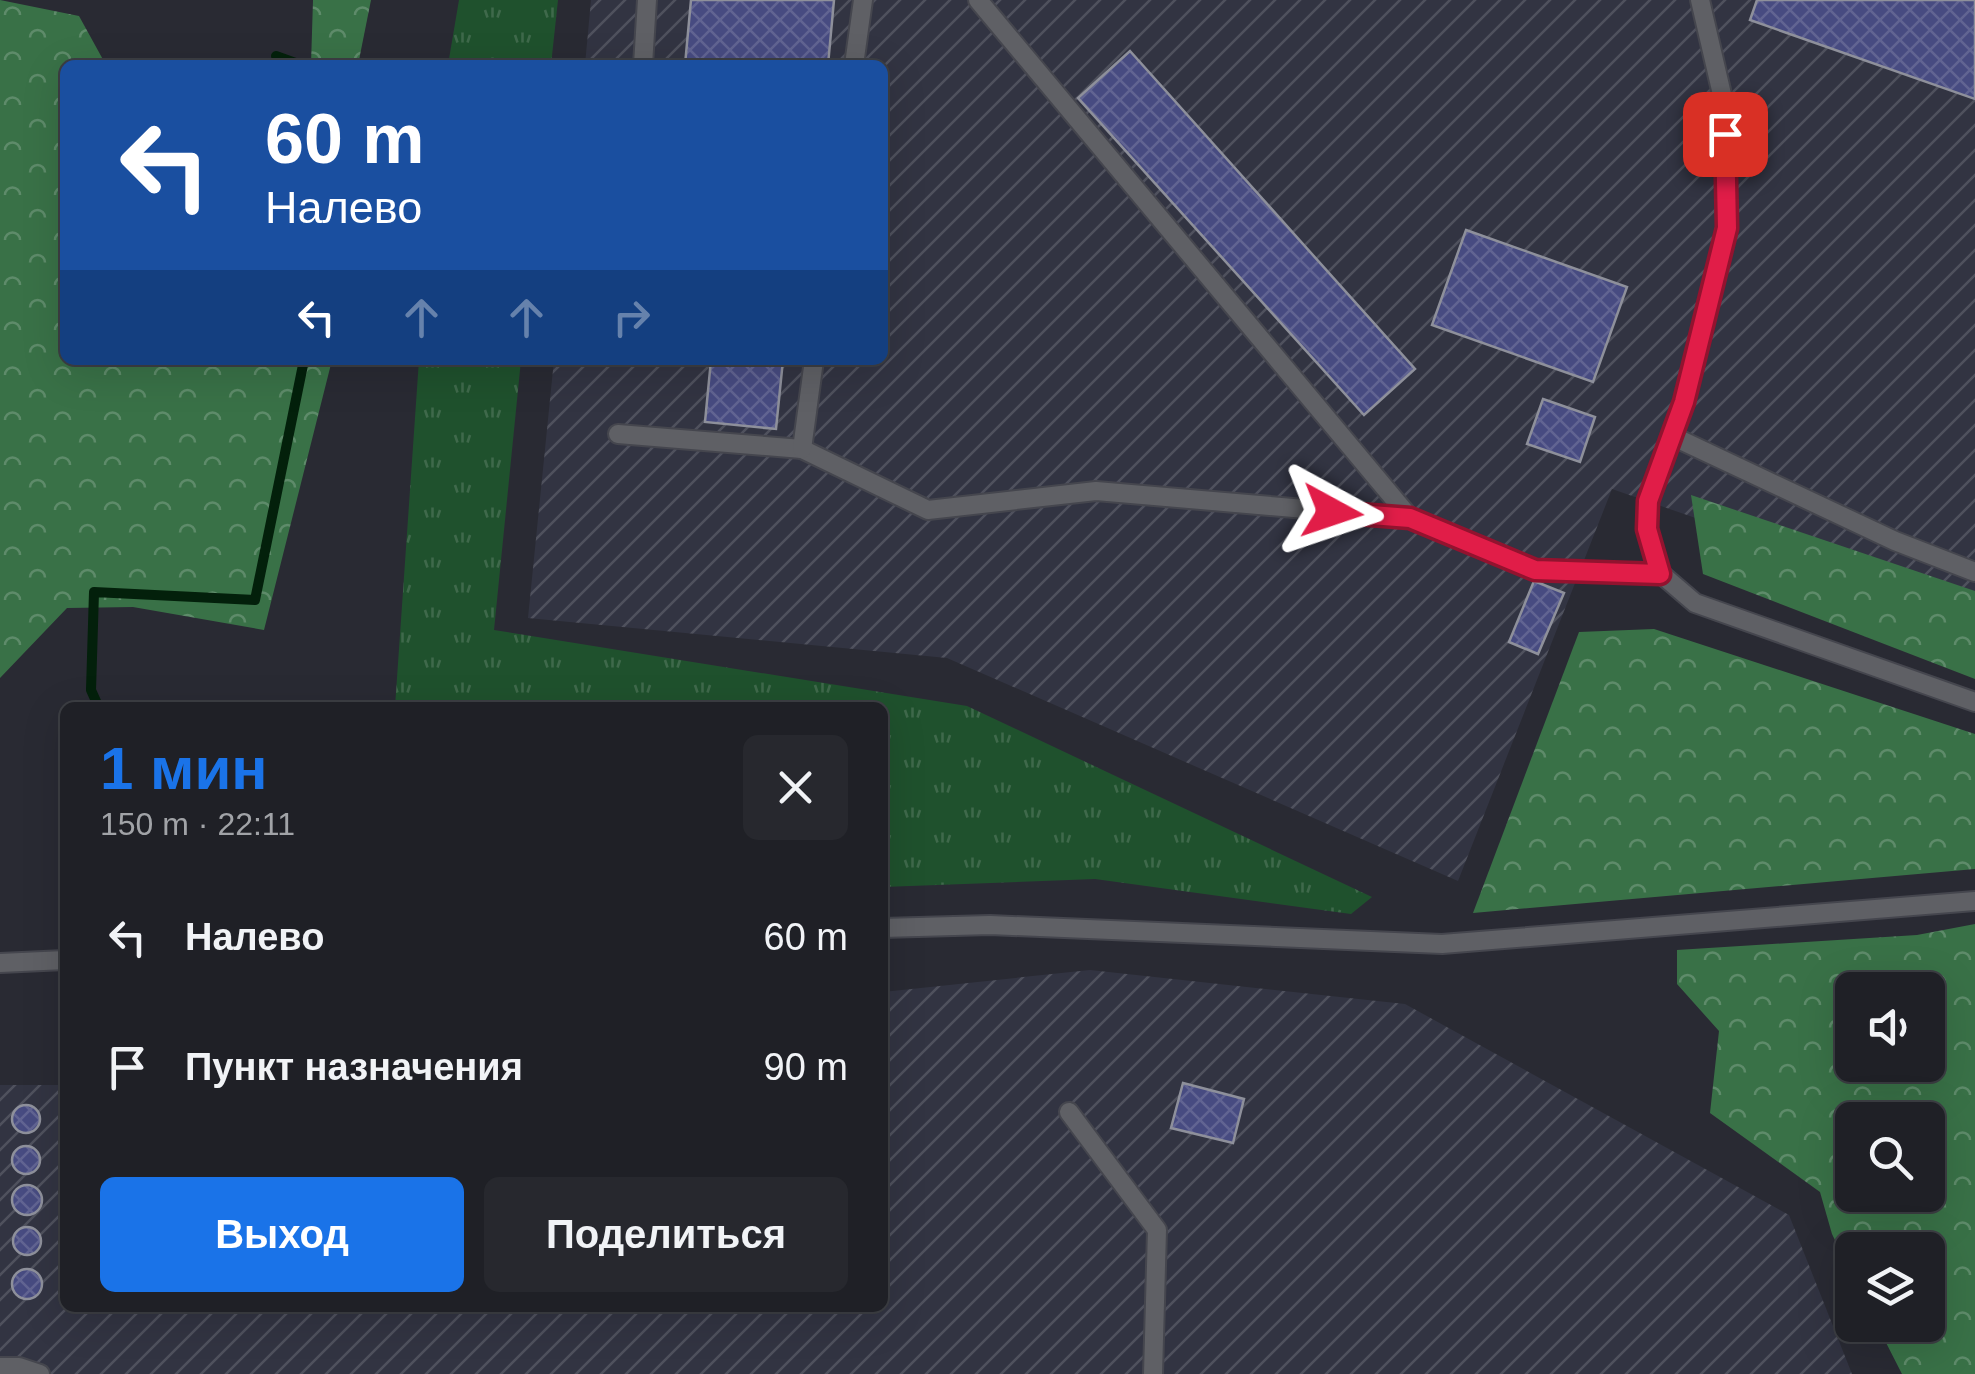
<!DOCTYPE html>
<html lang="ru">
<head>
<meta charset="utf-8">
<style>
	body { margin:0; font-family:Arial,sans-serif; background:#27282e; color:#f1f3f6; height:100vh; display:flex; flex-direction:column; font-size:38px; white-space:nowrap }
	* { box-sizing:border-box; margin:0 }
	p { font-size:32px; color:#a1a3a7 }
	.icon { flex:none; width:55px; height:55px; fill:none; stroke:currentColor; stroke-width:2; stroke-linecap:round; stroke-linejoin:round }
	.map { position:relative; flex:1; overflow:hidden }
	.sheet { position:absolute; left:60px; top:702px; width:828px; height:610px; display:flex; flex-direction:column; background:#1f2026; border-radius:15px; box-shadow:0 10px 40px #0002,0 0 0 2px #3c3e43 }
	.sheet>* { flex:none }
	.top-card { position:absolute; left:60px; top:60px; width:828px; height:305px; border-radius:15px; box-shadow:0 10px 40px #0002,0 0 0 2px #3c3e43; background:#1a4fa0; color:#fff; overflow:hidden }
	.tools { position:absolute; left:1835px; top:972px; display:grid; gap:20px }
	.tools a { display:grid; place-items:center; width:110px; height:110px; border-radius:15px; background:#1f2026; box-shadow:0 10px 40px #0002,0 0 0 2px #3c3e43; font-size:50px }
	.pin { position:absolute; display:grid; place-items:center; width:85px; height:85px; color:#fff; margin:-42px; border-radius:20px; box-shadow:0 5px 15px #0006 }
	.me { position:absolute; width:110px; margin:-55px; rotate:95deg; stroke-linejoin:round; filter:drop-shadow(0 0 8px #0008) }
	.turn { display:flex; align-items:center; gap:35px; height:210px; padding:0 40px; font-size:45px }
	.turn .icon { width:130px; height:130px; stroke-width:2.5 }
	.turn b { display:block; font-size:70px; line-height:85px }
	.lanes { display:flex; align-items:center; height:95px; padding:0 40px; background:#0003; justify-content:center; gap:50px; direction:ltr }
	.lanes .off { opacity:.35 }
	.round { display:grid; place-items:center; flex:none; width:105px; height:105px; border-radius:15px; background:#27282e }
	.headline { display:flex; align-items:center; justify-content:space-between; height:170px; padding:0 40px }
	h1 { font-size:60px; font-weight:800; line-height:75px; color:#1a73e8 }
	.primary-button { display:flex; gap:20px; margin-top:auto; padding:20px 40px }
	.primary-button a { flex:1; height:115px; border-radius:15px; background:#1a73e8; color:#fff; font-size:40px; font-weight:800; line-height:115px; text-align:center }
	.primary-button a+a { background:#27282e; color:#f1f3f6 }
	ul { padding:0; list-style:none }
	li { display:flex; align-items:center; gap:30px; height:130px; padding:0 40px }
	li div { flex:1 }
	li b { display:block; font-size:38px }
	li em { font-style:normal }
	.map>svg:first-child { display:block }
	.industrial { fill:url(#industrial-furrows) }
	.grass { fill:url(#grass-tufts) }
	.forest { fill:url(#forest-crowns); fill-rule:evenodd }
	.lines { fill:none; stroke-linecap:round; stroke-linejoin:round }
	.stream { stroke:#03200b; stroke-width:10 }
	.building { fill:url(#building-cross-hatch); stroke:#8e909b; stroke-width:2.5 }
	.lane-casing { stroke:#45464e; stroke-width:22 }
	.lane { stroke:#5f6065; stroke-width:18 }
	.route-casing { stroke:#92132f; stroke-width:25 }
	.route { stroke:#e11d48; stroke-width:18 }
</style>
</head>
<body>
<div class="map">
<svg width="1975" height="1374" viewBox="0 0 1975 1374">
	<defs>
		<pattern id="industrial-furrows" width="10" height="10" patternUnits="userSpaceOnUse" patternTransform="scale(2.5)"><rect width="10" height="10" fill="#323442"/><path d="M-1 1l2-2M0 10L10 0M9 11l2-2" fill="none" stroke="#4f515d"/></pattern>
		<pattern id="grass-tufts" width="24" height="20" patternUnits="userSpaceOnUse" patternTransform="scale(2.5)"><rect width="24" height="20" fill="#1f512d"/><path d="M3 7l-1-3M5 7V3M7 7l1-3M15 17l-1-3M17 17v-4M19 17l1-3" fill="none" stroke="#3f694b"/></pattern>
		<pattern id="forest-crowns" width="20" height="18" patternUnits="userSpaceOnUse" patternTransform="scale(2.5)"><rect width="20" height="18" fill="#397147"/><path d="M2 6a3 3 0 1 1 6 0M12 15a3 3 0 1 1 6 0" fill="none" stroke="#5e8b6a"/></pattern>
		<pattern id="building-cross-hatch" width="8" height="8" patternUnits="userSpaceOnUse" patternTransform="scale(2.5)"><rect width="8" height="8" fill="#474b81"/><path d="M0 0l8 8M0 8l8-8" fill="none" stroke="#616492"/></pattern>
	</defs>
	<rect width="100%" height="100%" fill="#292a33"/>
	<g class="industrial">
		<polygon points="591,0 1975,0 1975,615 1612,489 1458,881 947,658 528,618 554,360 882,360 882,65 585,65"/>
		<polygon points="1090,970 1405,1004 1789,1215 1852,1374 0,1374 0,1085 65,1085 65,1308 882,1308 883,992"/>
	</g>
	<g class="grass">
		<polygon points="459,0 558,0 551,65 448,65"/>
		<polygon points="419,360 521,360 494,630 967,706 1372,897 1351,914 1095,879 883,887 882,708 395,707"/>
	</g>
	<g class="forest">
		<polygon points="0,0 79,16 106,65 65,65 65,360 332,360 264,630 133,607 67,608 0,678"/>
		<polygon points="313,0 371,0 358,65 311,65"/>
		<polygon points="1691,495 1975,591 1975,679 1703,574"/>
		<polygon points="1654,629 1975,734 1975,869 1473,913 1579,632"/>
		<path d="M1975,924V1374H1902L1877,1325H1928V1250H1852V1275L1832,1234L1820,1192L1710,1113L1719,1031L1677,984V950L1917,935ZM1852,990H1928V1065H1852ZM1928,1120V1195H1852V1120Z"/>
	</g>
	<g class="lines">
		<g class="stream">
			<polyline points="276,56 301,65"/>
			<polyline points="99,708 91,690 94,592 255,600 304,360"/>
		</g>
	</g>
	<g class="building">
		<polygon points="691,0 834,0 828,65 685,65"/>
		<polygon points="1757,0 1975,0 1975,99 1750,20"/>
		<polygon points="1130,51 1415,369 1364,415 1078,98"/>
		<polygon points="1466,230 1627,287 1593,382 1432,325"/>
		<polygon points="711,360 783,360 776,429 705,422"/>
		<polygon points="1543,399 1595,417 1580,462 1527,444"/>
		<polygon points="1534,581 1564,593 1538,654 1509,642"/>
		<polygon points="1183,1083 1244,1099 1233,1143 1171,1128"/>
		<circle cx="26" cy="1119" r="14"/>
		<circle cx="26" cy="1160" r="14"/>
		<circle cx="27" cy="1200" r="15"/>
		<circle cx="27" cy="1241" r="14"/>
		<circle cx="27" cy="1284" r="15"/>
	</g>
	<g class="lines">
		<defs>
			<g id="lane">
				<polyline points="978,0 1410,518"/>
				<polyline points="1700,0 1724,103 1727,228 1684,402 1648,501 1647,529 1660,573 1695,603 1975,702"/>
				<polyline points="643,65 647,0"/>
				<polyline points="854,65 863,0"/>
				<polyline points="618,434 802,449 928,510 1096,491 1410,518 1535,570 1660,573"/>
				<polyline points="1672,436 1895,541 1975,572"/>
				<polyline points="802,449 814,360"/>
				<polyline points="882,928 990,925 1442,944 1975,901"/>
				<polyline points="0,963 65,960"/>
				<polyline points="1069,1112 1157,1230 1153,1374"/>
				<polyline points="0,1367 19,1367 40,1374"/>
			</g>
		</defs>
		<use href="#lane" class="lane-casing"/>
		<use href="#lane" class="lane"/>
	</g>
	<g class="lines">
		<defs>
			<polyline id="route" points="1332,512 1410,518 1535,570 1660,574 1647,529 1648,501 1684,402 1727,228 1725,134"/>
		</defs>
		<use href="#route" class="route-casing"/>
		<use href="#route" class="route"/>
	</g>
</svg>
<div class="tools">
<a><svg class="icon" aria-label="sound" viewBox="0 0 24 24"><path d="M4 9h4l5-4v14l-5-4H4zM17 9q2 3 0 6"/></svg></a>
<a><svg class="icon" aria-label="search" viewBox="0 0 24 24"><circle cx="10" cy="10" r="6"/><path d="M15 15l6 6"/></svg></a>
<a><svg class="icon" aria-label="layers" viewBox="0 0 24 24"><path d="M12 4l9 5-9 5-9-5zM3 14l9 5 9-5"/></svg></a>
</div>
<div class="pin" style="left:1725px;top:134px;background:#d93025"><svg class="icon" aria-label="arrive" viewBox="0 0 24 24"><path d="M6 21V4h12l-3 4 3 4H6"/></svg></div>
<svg class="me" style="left:1332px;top:512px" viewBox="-20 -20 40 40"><path d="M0-17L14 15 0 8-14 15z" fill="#e11d48" stroke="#fff" stroke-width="4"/></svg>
<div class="top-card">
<div class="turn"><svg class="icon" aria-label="left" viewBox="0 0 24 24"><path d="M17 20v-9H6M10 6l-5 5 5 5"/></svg><div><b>60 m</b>Налево</div></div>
<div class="lanes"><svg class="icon" aria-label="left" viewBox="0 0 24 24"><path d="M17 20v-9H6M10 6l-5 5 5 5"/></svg><svg class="icon off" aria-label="ahead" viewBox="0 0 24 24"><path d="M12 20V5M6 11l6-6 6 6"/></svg><svg class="icon off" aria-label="ahead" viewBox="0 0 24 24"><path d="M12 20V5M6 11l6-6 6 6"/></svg><svg class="icon off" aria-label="right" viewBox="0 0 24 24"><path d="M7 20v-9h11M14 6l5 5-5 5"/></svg></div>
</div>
<section class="sheet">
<div class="headline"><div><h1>1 мин</h1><p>150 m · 22:11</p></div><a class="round"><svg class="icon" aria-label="close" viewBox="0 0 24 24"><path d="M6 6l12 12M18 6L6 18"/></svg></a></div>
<ul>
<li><svg class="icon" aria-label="left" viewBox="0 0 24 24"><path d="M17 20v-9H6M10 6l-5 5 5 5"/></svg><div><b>Налево</b></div><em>60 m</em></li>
<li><svg class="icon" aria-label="arrive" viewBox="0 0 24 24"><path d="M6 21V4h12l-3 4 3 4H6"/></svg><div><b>Пункт назначения</b></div><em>90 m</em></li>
</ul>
<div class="primary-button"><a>Выход</a><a>Поделиться</a></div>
</section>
</div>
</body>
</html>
